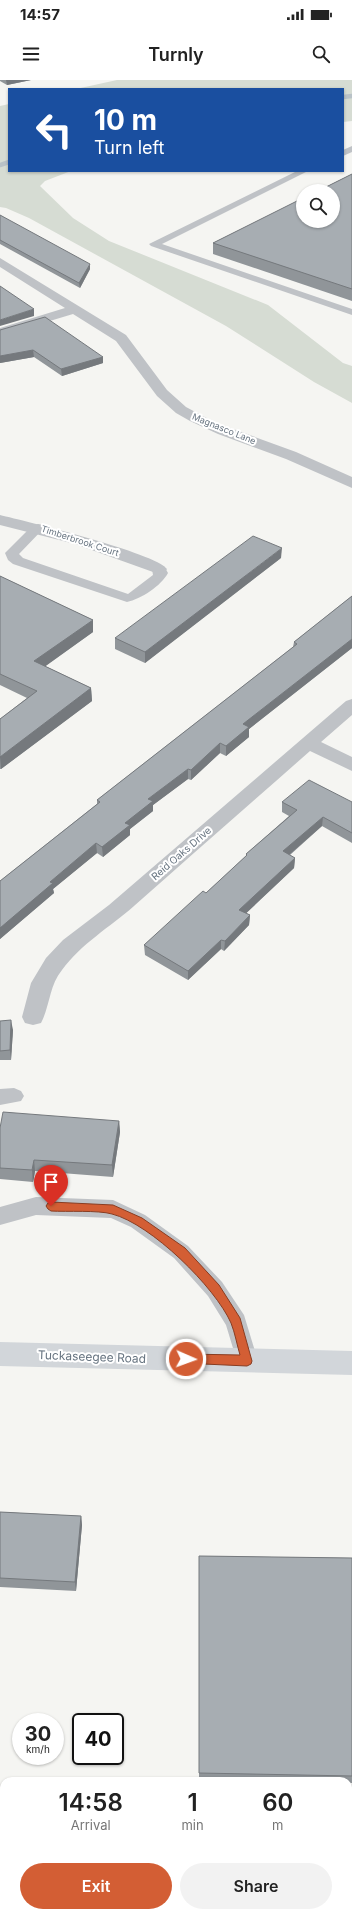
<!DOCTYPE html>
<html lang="en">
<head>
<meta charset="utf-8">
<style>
	body { margin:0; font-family:Inter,sans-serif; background:#f2f2f2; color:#222; height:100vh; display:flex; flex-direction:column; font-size:15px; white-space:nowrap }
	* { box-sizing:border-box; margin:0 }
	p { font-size:13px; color:#767676 }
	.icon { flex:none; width:22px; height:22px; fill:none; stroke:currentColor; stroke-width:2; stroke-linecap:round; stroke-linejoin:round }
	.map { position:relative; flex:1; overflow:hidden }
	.sheet { position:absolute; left:0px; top:1697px; width:352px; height:140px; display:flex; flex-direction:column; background:#fff; border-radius:12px 12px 0 0; box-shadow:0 1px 3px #0004 }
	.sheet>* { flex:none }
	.top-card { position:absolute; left:8px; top:8px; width:336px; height:84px; border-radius:0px; box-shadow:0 1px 3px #0004; background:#1a4fa0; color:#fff; overflow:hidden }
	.fabs { position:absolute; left:296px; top:104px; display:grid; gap:8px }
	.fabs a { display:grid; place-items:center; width:44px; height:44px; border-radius:50%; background:#fff; box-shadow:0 1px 3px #0004; font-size:20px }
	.speed { position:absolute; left:12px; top:1633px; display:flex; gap:8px; font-size:20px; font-weight:700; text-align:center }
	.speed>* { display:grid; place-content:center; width:52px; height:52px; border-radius:50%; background:#fff; box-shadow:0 1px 3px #0004; line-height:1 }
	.speed small { font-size:10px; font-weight:400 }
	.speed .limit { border:2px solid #111; border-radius:6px; background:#fff; color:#111 }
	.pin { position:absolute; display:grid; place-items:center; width:34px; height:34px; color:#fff; margin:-41px -17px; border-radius:50% 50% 50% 0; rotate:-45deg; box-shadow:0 0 4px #0007 }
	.pin .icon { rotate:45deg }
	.me { position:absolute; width:44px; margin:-22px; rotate:92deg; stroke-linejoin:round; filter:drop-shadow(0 0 3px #0008) }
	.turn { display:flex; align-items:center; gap:14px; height:84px; padding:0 20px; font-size:18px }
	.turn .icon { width:52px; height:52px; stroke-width:2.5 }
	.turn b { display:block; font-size:28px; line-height:34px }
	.eta { display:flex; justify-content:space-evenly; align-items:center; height:68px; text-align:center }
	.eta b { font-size:24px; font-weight:600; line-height:28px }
	.action { display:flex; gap:8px; margin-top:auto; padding:8px 20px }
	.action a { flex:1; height:46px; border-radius:24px; background:#d35e34; color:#fff; font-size:16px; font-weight:600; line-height:46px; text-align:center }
	.action a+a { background:#f2f2f2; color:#222 }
	.status { display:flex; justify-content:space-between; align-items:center; height:28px; padding:0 20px; background:#fff; direction:ltr }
	.status svg { height:11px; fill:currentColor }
	header { display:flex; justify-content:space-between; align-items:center; height:52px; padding:0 20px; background:#fff; font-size:18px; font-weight:600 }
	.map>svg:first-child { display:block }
	.green { fill:#d6dcd3 }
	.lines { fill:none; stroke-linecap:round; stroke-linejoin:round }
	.stream { stroke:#b9c2c7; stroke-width:4.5 }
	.lane { fill:#bfc2c6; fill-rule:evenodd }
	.street { fill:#bfc2c6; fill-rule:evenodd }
	.secondary { fill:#d2d6da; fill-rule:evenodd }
	.wall { fill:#909599 }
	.shaded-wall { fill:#75797d }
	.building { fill:#a7adb2; stroke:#75797d }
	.route { fill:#d35e34; stroke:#893d22 }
	.labels { text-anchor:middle; stroke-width:4; stroke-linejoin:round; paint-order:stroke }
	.far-street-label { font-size:9px; fill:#677480; stroke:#fff }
	.street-label { font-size:10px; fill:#677480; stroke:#fff }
	.near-street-label { font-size:12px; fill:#677480; stroke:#fff }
</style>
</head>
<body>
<div class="status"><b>14:57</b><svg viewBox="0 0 49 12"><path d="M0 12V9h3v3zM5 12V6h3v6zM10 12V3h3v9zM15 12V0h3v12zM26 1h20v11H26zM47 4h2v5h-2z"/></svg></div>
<header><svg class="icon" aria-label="menu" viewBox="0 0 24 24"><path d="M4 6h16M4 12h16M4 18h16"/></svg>Turnly<svg class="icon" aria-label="search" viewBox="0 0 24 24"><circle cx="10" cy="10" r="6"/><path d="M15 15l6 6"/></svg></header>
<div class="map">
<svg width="352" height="1837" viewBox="0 0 352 1837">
	<rect width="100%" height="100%" fill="#f5f5f2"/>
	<g class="green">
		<polygon points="117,0 352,0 352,41 343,42 343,9 76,9"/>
		<polygon points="9,24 9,91 71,91 45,101 40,106 73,138 109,161 268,225 343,283 352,286 352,323 314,302 226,246 29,138 6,128 0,127 0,26"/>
	</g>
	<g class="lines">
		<g class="stream">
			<polyline points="343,17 352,16"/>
			<polyline points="0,85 9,82"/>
		</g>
		<g class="lane">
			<polygon points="352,66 352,72 343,76 343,70"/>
			<polygon points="297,91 308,91 162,164 352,229 352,235 151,166 149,164"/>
			<path d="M38,444L43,445L44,448L19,474L23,478L128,514L153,495L152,489L154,486H164L168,493C161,506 141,519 127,522L13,484L8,480L5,473L33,445Z"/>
			<polygon points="14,1008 21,1011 24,1016 21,1021 0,1025 0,1009"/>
			<polygon points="36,1117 113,1120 145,1135 188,1166 222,1202 244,1235 258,1281 255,1288 247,1291 239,1288 226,1245 208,1216 174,1178 131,1147 111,1138 36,1135 0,1145 0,1127"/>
		</g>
		<g class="street">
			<polygon points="0,178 126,255 167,310 186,327 214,342 296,372 352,397 352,408 286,379 218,354 190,341 176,333 157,316 116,261 73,234 0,256 0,248 65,228 0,187"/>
			<path d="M0,435C25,441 156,473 167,489L165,492L159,494L153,492L75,464L0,445Z"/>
			<path d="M352,619V635L321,662L352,677V691L310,671C251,723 193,774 134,826C110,847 81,864 62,890C49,906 50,926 41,943L33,945L25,943L22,937L31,903L46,878L63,860L109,825L346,621Z"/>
		</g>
		<polygon class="secondary" points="0,1262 352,1271 352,1295 0,1286"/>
	</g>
	<g class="wall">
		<polygon points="0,0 31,0 7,5 0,1"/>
		<polygon points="352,94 352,221 213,174 213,163"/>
		<polygon points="0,135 90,189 80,208 0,164"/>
		<polygon points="0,250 103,277 103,283 62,296 34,277 0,283"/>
		<polygon points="281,478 145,583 115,569 115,558"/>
		<polygon points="0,496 93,540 93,552 45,586 91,608 92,621 1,689 0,689 0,639 27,618 0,605"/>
		<polygon points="352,516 352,568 249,649 249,657 226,676 220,673 191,700 188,699 153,725 153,731 130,749 130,755 103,777 97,773 53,809 54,813 0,859 0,801 97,724 97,720 293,567 294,562"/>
		<polygon points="282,722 352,722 352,763 322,746 290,775 295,778 294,788 246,833 250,835 249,845 224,871 221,869 188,900 145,875 144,865 206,813 246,776 246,774 289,736 282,732"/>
		<polygon points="0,941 13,950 11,980 0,980"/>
		<polygon points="119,1041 120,1052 113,1097 35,1091 33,1102 0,1099 0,1048"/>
		<polygon points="0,1432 81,1436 82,1445 76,1511 0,1507"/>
		<polygon points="199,1476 352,1478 352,1703 348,1703 348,1701 239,1701 199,1700"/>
	</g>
	<g class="shaded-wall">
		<polygon points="6,0 31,0 7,5"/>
		<polygon points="90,184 90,189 80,208 79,203"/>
		<polygon points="34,229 34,236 0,246 0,240"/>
		<polygon points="33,270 34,277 0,283 0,276"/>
		<polygon points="103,277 103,283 62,296 61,289"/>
		<polygon points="282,468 281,478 145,583 145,572"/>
		<polygon points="93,540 93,552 36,593 34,581"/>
		<polygon points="352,559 352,568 249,649 249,657 226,676 226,666 243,644"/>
		<polygon points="91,608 92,621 1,689 0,677"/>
		<polygon points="220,663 220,673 191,700 191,690"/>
		<polygon points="188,689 188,699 153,725 153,731 130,749 130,755 103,777 102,767 148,719"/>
		<polygon points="323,737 322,746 282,781 283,771"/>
		<polygon points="96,763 97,773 53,809 54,813 0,859 0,848 50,802"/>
		<polygon points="295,778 294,788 239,840 239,830"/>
		<polygon points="250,835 249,845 224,871 225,861"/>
		<polygon points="221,860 221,869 188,900 188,891"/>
		<polygon points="11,940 13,950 11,980 10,970"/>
		<polygon points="119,1041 120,1052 113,1097 112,1085"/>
		<polygon points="34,1080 35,1091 33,1102 32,1090"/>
		<polygon points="81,1436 82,1445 76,1511 75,1502"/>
	</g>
	<g class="building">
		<polygon points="352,94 352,209 213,163 303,118 303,141 333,141 333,111 318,111"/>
		<polygon points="0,135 90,184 79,203 0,160"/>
		<polygon points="0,206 34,229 0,240"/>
		<polygon points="45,237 103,277 61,289 33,270 0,276 0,250"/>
		<polygon points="253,456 282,468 145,572 115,558"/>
		<polygon points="0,496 93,540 34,581 91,608 0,677 0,639 37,611 0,594"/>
		<polygon points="352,516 352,559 243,644 249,647 226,666 220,663 191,690 188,689 148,719 153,721 125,743 130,745 102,767 96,763 50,802 53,803 0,848 0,801 100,722 97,720 297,564 294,562"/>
		<polygon points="309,700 352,722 352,753 323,737 283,771 295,778 239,830 250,835 225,861 221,860 188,891 144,865 203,811 206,813 247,775 246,774 297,730 282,722"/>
		<polygon points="11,940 10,970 0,971 0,941"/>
		<polygon points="3,1032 119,1041 112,1085 34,1080 32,1090 0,1088 0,1048"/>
		<polygon points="0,1432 81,1436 75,1502 0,1498"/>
		<polygon points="199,1476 352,1478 352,1696 199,1693"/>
	</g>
	<path class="route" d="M51,1122L113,1125L142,1138L185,1168L219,1205L240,1238L252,1281L251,1284L247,1286L182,1283L181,1279L182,1276L186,1274L240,1275C237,1265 235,1253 231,1243C215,1207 151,1144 112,1134C98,1130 67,1132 51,1131L48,1129L46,1126L48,1123Z"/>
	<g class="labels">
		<g class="far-street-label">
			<text transform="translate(224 349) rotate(22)" y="3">Magnasco Lane</text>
			<text transform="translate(80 461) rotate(18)" y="3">Timberbrook Court</text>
		</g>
		<g class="street-label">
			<text transform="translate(181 773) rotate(-41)" y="4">Reid Oaks Drive</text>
		</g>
		<g class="near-street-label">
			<text transform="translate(92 1277) rotate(2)" y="4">Tuckaseegee Road</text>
		</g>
	</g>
</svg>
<div class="fabs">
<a><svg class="icon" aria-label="search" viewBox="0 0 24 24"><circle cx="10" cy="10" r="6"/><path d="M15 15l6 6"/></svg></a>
</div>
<div class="speed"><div>30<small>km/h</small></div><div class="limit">40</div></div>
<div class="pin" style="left:51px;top:1126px;background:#d93025"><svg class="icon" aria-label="arrive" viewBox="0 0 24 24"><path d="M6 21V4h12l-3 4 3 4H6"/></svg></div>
<svg class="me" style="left:186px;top:1279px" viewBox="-20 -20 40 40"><circle r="17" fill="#d35e34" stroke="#fff" stroke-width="3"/><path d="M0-11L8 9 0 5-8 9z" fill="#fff"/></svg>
<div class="top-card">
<div class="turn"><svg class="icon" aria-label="left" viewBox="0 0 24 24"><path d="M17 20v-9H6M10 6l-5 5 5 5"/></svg><div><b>10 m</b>Turn left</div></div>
</div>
<section class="sheet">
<div class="eta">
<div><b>14:58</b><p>Arrival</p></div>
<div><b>1</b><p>min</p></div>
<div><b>60</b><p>m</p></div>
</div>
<div class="action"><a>Exit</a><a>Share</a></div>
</section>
</div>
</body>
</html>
